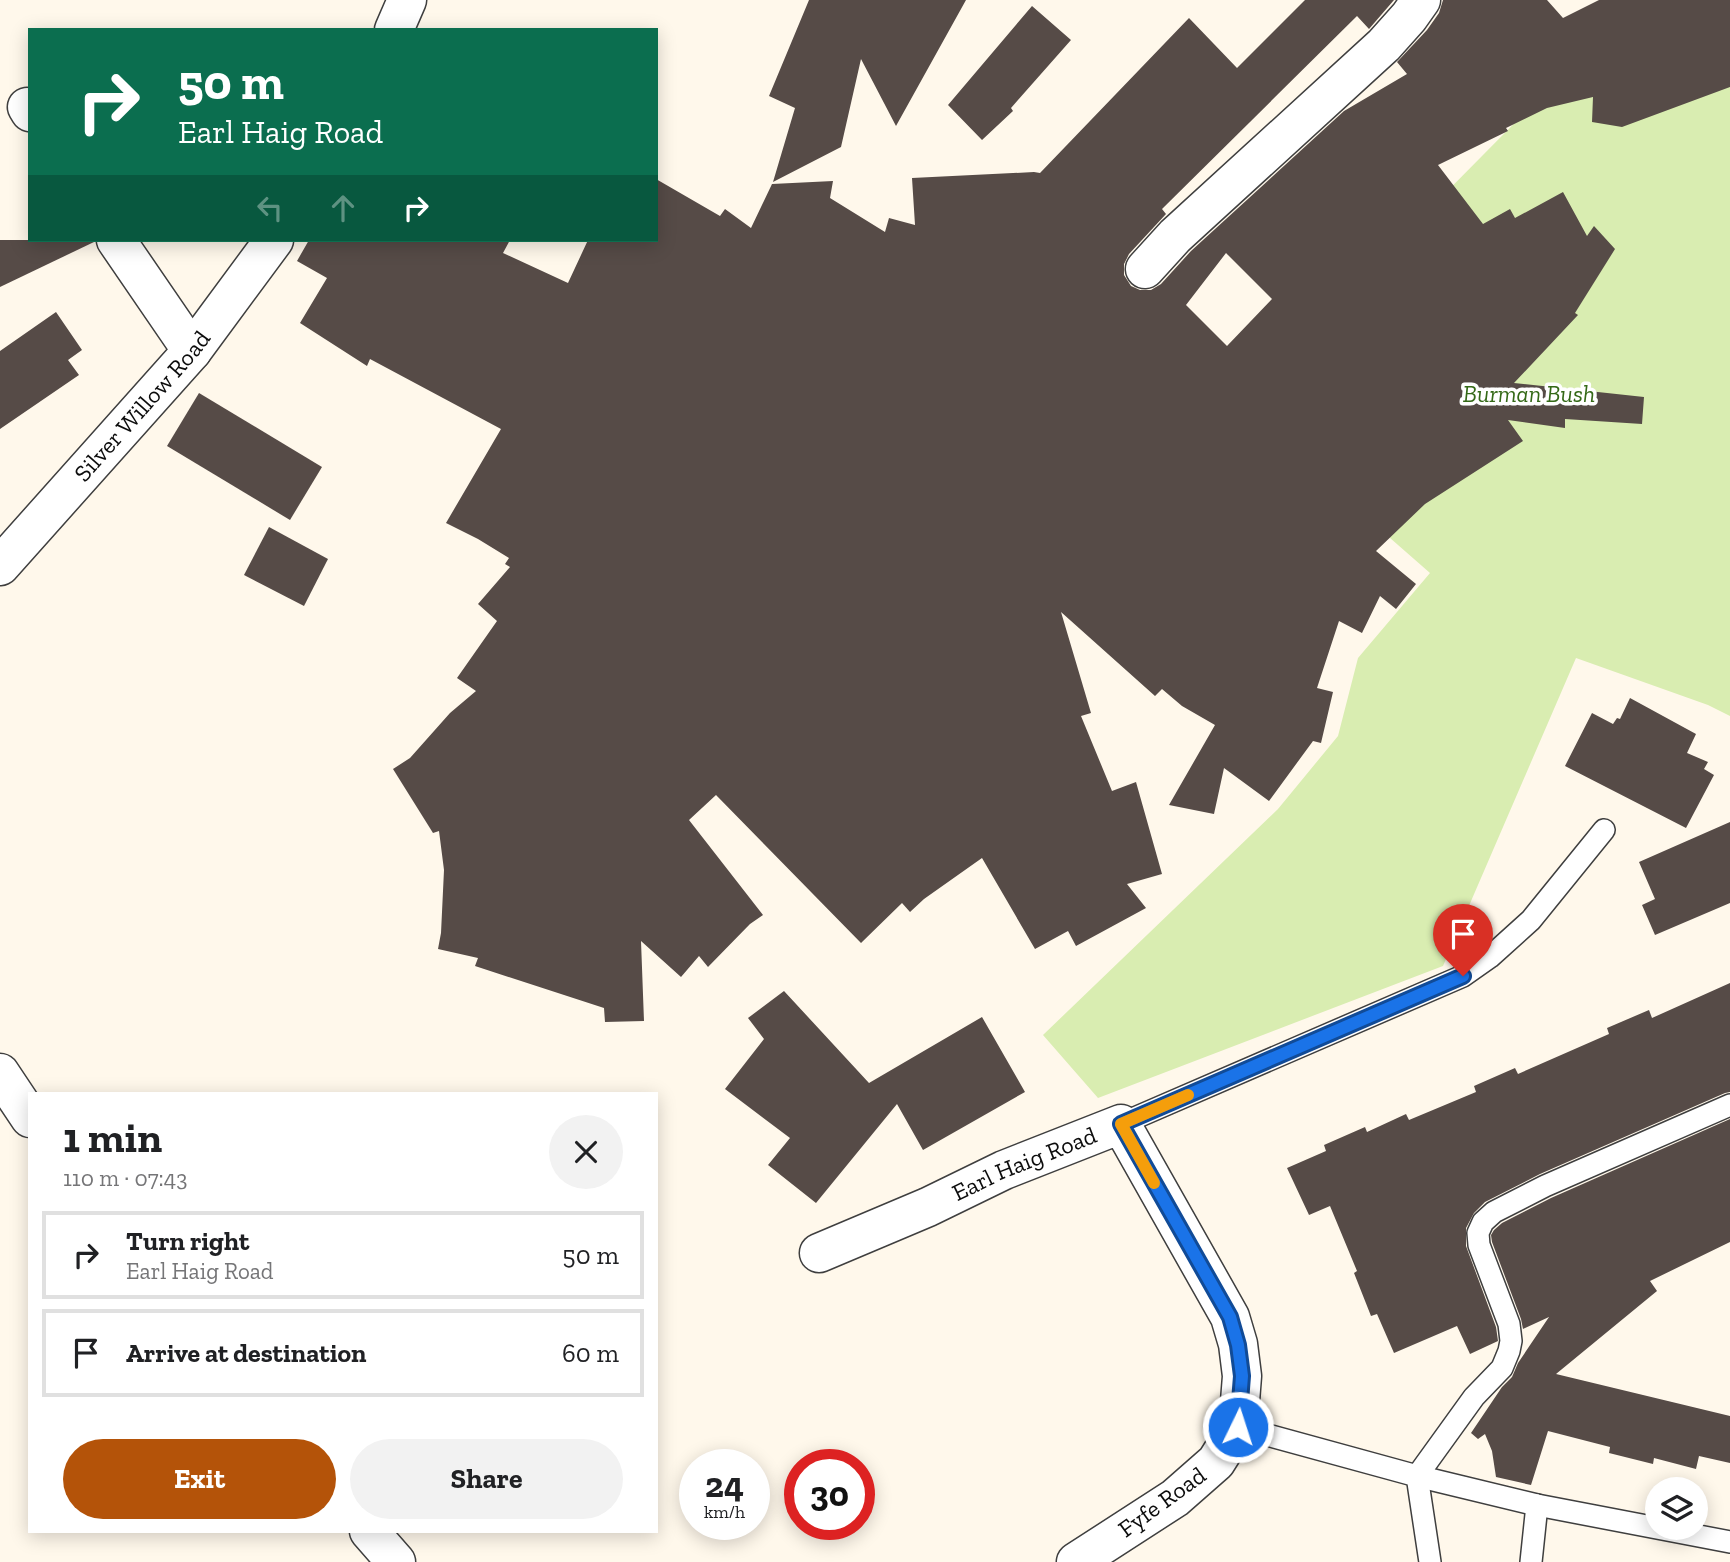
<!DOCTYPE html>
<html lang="en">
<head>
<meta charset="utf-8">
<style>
	body { margin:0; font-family:"Zilla Slab",serif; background:#f2f2f2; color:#202124; height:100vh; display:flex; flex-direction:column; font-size:26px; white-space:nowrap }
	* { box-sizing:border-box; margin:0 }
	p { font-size:23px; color:#757577 }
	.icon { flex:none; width:38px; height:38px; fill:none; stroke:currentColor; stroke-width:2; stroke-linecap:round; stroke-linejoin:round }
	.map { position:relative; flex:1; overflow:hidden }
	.panel { position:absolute; left:28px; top:1092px; width:630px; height:441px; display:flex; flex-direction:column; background:#fff; border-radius:0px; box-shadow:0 4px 18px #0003 }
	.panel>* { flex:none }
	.banner { position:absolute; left:28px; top:28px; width:630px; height:214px; border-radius:0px; box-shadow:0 4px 18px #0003; background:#0b6e4f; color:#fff; overflow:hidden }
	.tools { position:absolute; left:1645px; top:1477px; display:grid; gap:14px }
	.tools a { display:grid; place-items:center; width:63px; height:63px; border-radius:50%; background:#fff; box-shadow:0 4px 18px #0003; font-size:35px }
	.speed { position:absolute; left:679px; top:1449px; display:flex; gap:14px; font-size:35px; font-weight:700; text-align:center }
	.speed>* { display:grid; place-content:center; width:91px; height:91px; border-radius:50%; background:#fff; box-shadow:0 4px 18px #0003; line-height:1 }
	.speed small { font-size:18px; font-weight:400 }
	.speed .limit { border:10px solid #d22; background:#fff; color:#111 }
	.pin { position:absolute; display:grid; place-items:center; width:60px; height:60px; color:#fff; margin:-72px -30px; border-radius:50% 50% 50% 0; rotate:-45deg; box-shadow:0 0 7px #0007 }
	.pin .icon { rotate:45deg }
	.me { position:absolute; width:77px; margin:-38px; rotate:4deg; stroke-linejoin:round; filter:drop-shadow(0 0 5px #0008) }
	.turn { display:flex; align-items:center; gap:24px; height:147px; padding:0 35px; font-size:32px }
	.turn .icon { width:91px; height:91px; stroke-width:2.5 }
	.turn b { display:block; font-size:49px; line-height:60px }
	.lanes { display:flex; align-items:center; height:66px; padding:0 35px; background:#0003; justify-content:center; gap:35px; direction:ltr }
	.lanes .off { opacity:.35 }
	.round { display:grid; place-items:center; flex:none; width:74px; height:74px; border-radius:37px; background:#f2f2f2 }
	.summary { display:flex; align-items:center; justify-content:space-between; height:119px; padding:0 35px }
	h1 { font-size:42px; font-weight:800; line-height:52px }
	.button { display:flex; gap:14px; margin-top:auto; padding:14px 35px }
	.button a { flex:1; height:80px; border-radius:42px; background:#b45309; color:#fff; font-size:28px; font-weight:800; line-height:80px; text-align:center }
	.button a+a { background:#f2f2f2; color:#202124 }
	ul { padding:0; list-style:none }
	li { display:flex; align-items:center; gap:21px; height:88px; margin:0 14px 10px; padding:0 21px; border:4px solid #e0e0e0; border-radius:0px }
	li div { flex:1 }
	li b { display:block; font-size:26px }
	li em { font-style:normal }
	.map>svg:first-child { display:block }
	.green { fill:#d9edb1 }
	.building { fill:#564b47; fill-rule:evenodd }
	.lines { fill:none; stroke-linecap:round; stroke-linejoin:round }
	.lane-casing { stroke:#3f3f3f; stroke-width:24 }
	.street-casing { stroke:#3f3f3f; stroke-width:41 }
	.lane { stroke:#fff; stroke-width:21 }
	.street { stroke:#fff; stroke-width:38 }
	.route-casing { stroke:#114b97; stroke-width:18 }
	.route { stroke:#1a73e8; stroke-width:12 }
	.slow { stroke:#f59e0b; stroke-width:12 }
	.labels { text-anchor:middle; stroke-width:7; stroke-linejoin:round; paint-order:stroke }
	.park-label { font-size:24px; font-style:italic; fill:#346917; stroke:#fff }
	.street-label { font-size:24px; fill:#0c0c0c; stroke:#fff }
</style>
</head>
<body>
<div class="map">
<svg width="1730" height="1562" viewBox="0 0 1730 1562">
	<rect width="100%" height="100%" fill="#fff8eb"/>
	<polygon class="green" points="1636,0 1730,0 1730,716 1708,705 1576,658 1443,966 1098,1098 1043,1035 1278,809 1338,736 1358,658 1430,573 1237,404"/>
	<g class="building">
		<polygon points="809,0 966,0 896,126 861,59 841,147 773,182 795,108 769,96"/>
		<path d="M1305,0H1394L1369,29L1357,16L1162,209L1166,214L1129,254L1124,264V275L1131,286L1140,290H1151L1161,284L1191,251L1344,111L1407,74L1397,62L1427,30L1439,13L1443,0H1547L1563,18L1599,0H1730V87L1622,127L1592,122L1593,97L1547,108L1506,128L1508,131L1438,165L1483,224L1510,209L1515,218L1563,192L1587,236L1594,226L1615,249L1575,313L1578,315L1514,383L1644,397L1642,424L1565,419V428L1508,420L1523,441L1425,504L1376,551L1416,584L1396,609L1380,596L1362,633L1339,621L1317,688L1333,692L1321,743L1313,741L1269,801L1224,768L1214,814L1169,805L1215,725L1182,706L1162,689L1155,696L1061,612L1091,713L1081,716L1112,791L1136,782L1162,874L1127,884L1146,908L1076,946L1068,931L1035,949L982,858L924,899L910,912L902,903L861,943L716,795L689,820L763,915L750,924L708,967L699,956L681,977L641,941L644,1021L605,1022L604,1008L475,966L478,958L438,949L441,933L444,870L439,831L433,833L393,769L410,758L450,713L476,691L457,678L497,621L478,604L510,567L505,564L509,558L478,539L446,523L501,429L370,359L367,366L300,323L327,278L297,261L309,240H510L503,253L568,283L588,240H656V179L720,216L725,209L751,228L772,184L833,181L830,198L885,232L889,218L915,225L912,178L1034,172L1040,173L1189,18L1237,68ZM1226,253L1272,299L1227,346L1186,305Z"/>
		<polygon points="1032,6 1071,40 1011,108 1013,111 982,140 948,105"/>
		<polygon points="0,240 94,240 94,242 0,287"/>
		<polygon points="56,312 82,350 68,360 79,375 0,429 0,351"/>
		<polygon points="199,393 322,467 290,520 167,446"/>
		<polygon points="269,527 328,559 304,606 244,575"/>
		<polygon points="1630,698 1696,734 1687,753 1708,762 1704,769 1714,775 1686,828 1565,766 1592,713 1613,724 1617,718 1620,719"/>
		<polygon points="1730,822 1730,903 1655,935 1642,905 1655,899 1639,862"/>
		<polygon points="1730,983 1730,1092 1725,1093 1540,1174 1485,1202 1474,1213 1466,1228 1466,1246 1496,1327 1498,1341 1470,1354 1457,1326 1394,1353 1377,1314 1371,1316 1354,1273 1357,1271 1330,1206 1309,1215 1287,1168 1326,1151 1324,1145 1365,1127 1367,1132 1406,1114 1409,1120 1476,1092 1474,1086 1515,1068 1518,1074 1609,1034 1607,1028 1649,1010 1652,1018"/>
		<polygon points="784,991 869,1083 982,1017 1025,1092 923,1150 897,1104 816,1203 768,1165 790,1138 725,1089 764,1039 748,1018"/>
		<polygon points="1730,1119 1730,1242 1650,1281 1657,1291 1556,1374 1730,1416 1730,1463 1699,1456 1696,1469 1654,1458 1653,1464 1609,1453 1610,1447 1548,1431 1531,1485 1496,1477 1492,1451 1485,1434 1478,1439 1471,1433 1502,1387 1512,1377 1518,1363 1549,1317 1523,1329 1521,1319 1492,1242 1491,1235 1494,1230 1502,1223 1551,1198"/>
	</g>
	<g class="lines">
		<defs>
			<g id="lane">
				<polyline points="1730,1105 1545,1186 1494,1212 1483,1222 1478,1233 1479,1245 1509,1324 1511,1341 1509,1351 1502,1368 1474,1397 1417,1476 1537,1505 1730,1542"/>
				<polyline points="1121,1124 1463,976 1490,957 1531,920 1604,830"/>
				<polyline points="1238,1427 1417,1476 1430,1562"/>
				<polyline points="1531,1562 1537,1505"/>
			</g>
			<g id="street">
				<polyline points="394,30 407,0"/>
				<polyline points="27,107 30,112"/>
				<polyline points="116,240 192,351"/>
				<polyline points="1145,269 1175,236 1384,45 1409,17 1421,0"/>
				<path id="s1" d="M0,566L192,351L274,240"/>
				<polyline points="0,1073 30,1118"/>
				<path id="s2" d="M819,1253L928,1207L1004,1170L1121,1124L1230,1317L1238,1344L1242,1376L1238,1427L1216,1462L1175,1498L1076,1562"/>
				<polyline points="369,1531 396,1562"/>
			</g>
		</defs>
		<use href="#lane" class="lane-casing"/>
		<use href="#street" class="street-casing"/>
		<use href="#lane" class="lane"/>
		<use href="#street" class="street"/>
	</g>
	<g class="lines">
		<defs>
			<polyline id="route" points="1238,1427 1242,1376 1238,1345 1230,1317 1121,1124 1463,976"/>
		</defs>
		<use href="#route" class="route-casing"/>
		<use href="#route" class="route"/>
		<polyline class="slow" points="1154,1183 1121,1124 1188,1095"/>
	</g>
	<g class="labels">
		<g class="park-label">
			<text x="1529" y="402">Burman Bush</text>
		</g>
		<g class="street-label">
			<text dy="8" stroke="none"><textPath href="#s1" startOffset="214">Silver Willow Road</textPath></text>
			<text dy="8" stroke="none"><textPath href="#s2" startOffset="224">Earl Haig Road</textPath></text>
			<text transform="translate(1162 1502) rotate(-36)" y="8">Fyfe Road</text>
		</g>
	</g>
</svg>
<div class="tools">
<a><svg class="icon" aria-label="layers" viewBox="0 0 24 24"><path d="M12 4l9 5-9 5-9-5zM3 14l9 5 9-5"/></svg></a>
</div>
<div class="speed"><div>24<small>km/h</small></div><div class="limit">30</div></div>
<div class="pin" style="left:1463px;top:976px;background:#d93025"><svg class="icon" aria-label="arrive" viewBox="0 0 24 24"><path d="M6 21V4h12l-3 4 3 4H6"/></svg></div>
<svg class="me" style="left:1238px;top:1427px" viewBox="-20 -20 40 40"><circle r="17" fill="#1a73e8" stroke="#fff" stroke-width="3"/><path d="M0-11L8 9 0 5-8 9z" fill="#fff"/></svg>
<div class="banner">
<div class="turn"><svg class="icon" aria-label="right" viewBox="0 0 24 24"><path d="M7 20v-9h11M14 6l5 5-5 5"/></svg><div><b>50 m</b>Earl Haig Road</div></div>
<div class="lanes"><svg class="icon off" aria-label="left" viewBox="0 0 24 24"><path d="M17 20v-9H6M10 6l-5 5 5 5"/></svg><svg class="icon off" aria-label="ahead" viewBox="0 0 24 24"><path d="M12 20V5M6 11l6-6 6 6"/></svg><svg class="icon" aria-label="right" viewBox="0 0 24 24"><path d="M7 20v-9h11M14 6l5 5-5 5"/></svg></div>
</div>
<section class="panel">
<div class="summary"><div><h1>1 min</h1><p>110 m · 07:43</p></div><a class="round"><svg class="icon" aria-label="close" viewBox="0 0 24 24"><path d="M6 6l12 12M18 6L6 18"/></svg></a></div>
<ul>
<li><svg class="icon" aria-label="right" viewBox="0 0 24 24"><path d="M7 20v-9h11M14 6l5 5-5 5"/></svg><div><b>Turn right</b><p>Earl Haig Road</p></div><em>50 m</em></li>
<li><svg class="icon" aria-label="arrive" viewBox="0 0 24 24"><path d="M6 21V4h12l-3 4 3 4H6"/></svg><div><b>Arrive at destination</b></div><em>60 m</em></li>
</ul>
<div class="button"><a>Exit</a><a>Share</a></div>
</section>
</div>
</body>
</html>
